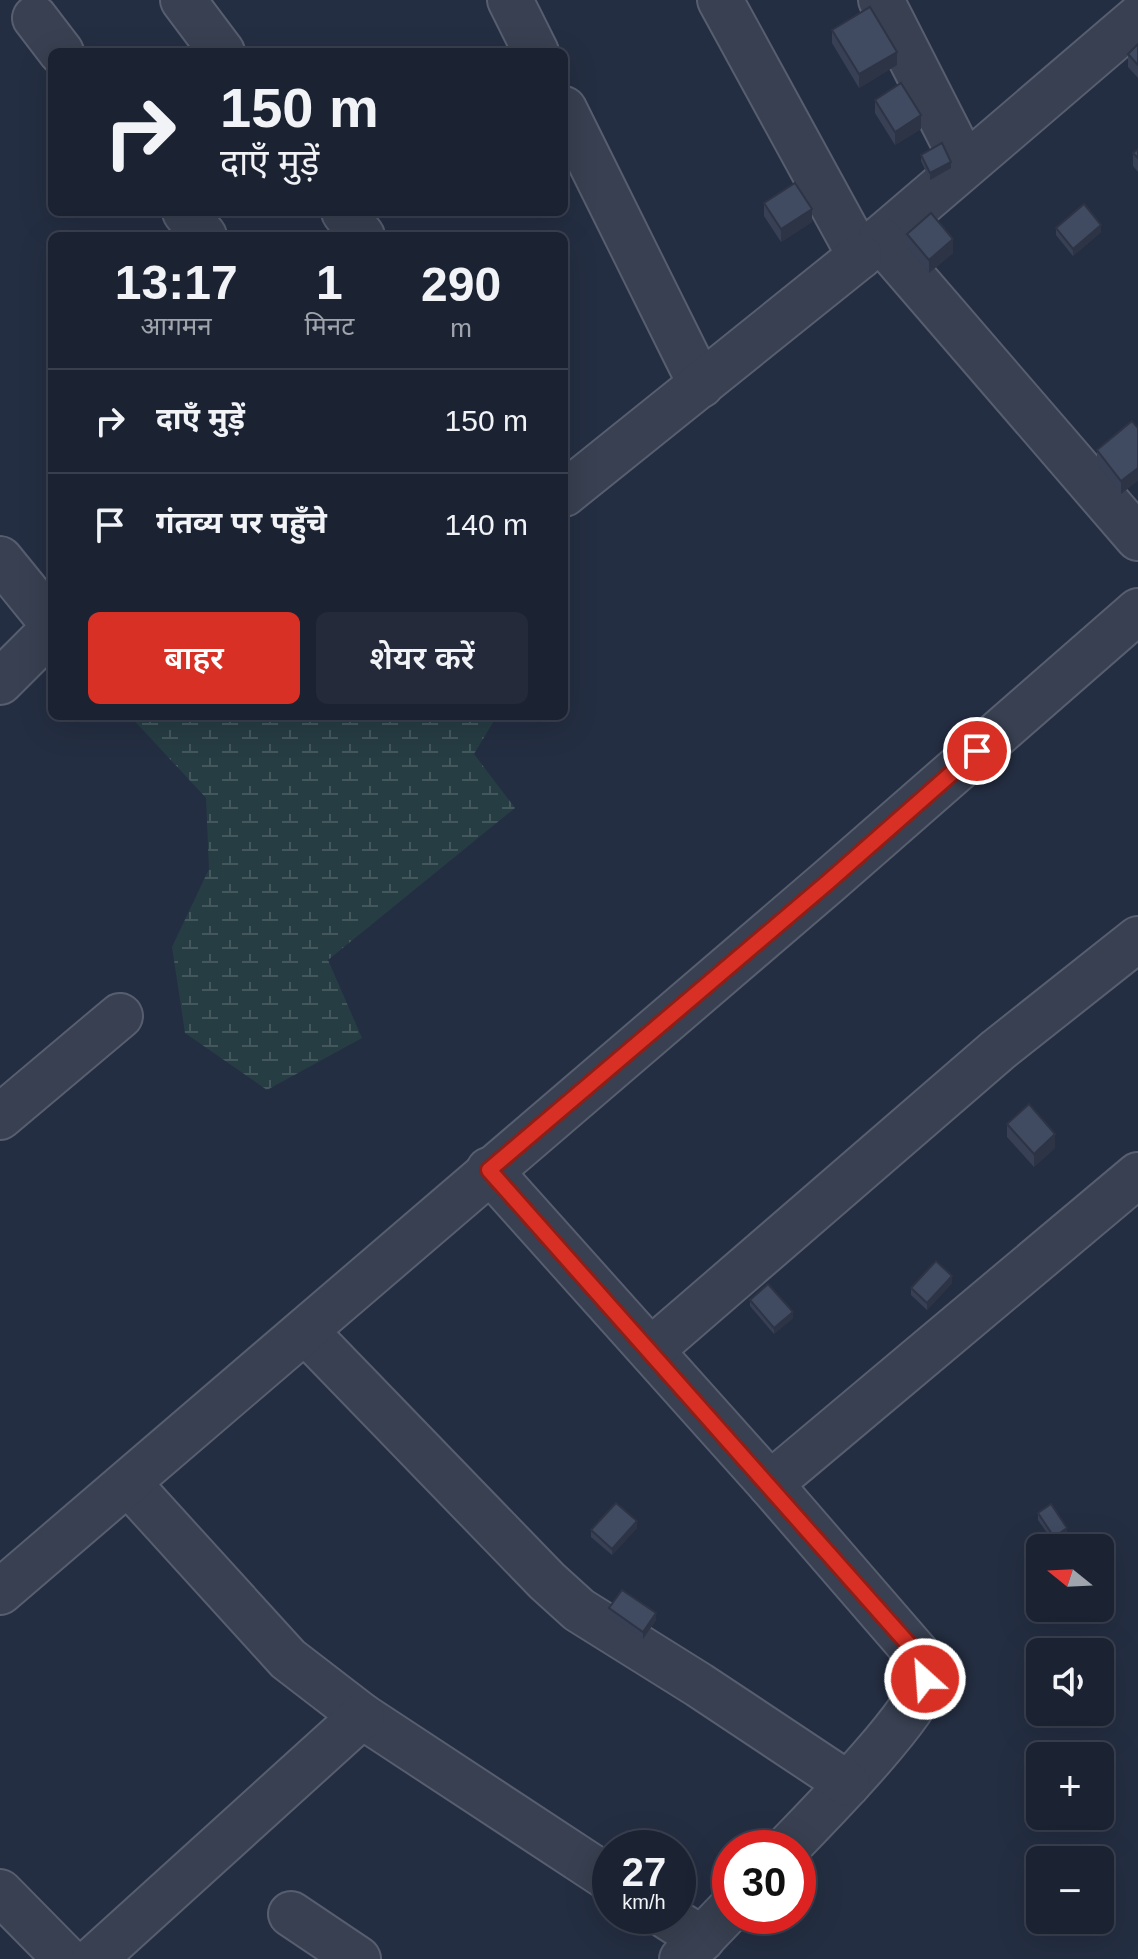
<!DOCTYPE html>
<html lang="hi">
<head>
<meta charset="utf-8">
<style>
	body { margin:0; font-family:Arial,"Noto Sans Devanagari",sans-serif; background:#242a3a; color:#f1f3f6; height:100vh; display:flex; flex-direction:column; font-size:30px; white-space:nowrap }
	* { box-sizing:border-box; margin:0 }
	p { font-size:26px; color:#a0a4ac }
	.icon { flex:none; width:44px; height:44px; fill:none; stroke:currentColor; stroke-width:2; stroke-linecap:round; stroke-linejoin:round }
	.map { position:relative; flex:1; overflow:hidden }
	.side { position:absolute; left:48px; top:232px; width:520px; height:488px; display:flex; flex-direction:column; background:#1b2232; border-radius:12px; box-shadow:0 8px 32px #0002,0 0 0 2px #393f4d }
	.side>* { flex:none }
	.hud { position:absolute; left:48px; top:48px; width:520px; height:168px; border-radius:12px; box-shadow:0 8px 32px #0002,0 0 0 2px #393f4d; background:#1b2232; color:#f1f3f6; overflow:hidden }
	.needle { width:52px; rotate:288deg }
	.buttons { position:absolute; left:1026px; top:1534px; display:grid; gap:16px }
	.buttons a { display:grid; place-items:center; width:88px; height:88px; border-radius:12px; background:#1b2232; box-shadow:0 8px 32px #0002,0 0 0 2px #393f4d; font-size:40px }
	.speed { position:absolute; left:592px; top:1830px; display:flex; gap:16px; font-size:40px; font-weight:700; text-align:center }
	.speed>* { display:grid; place-content:center; width:104px; height:104px; border-radius:50%; background:#1b2232; box-shadow:0 8px 32px #0002,0 0 0 2px #393f4d; line-height:1 }
	.speed small { font-size:20px; font-weight:400 }
	.speed .limit { border:12px solid #d22; background:#fff; color:#111 }
	.pin { position:absolute; display:grid; place-items:center; width:68px; height:68px; color:#fff; margin:-34px; border:4px solid #fff; border-radius:50%; box-shadow:0 2px 8px #0007 }
	.me { position:absolute; width:88px; margin:-44px; rotate:334deg; stroke-linejoin:round; filter:drop-shadow(0 0 6px #0008) }
	.turn { display:flex; align-items:center; gap:28px; height:168px; padding:0 40px; font-size:36px }
	.turn .icon { width:104px; height:104px; stroke-width:2.5 }
	.turn b { display:block; font-size:56px; line-height:68px }
	.eta { display:flex; justify-content:space-evenly; align-items:center; height:136px; text-align:center }
	.eta b { font-size:48px; font-weight:600; line-height:56px }
	.cta { display:flex; gap:16px; margin-top:auto; padding:16px 40px }
	.cta a { flex:1; height:92px; border-radius:12px; background:#d93025; color:#fff; font-size:32px; font-weight:600; line-height:92px; text-align:center }
	.cta a+a { background:#242a3a; color:#f1f3f6 }
	ul { padding:0; list-style:none }
	li { display:flex; align-items:center; gap:24px; height:104px; padding:0 40px; border-top:2px solid #393f4d }
	li div { flex:1 }
	li b { display:block; font-size:30px }
	li em { font-style:normal }
	.map>svg:first-child { display:block }
	.wetland { fill:url(#wetland-marsh) }
	.lines { fill:none; stroke-linecap:round; stroke-linejoin:round }
	.minor-casing { stroke:#565e6f; stroke-width:48 }
	.minor { stroke:#384051; stroke-width:44 }
	.wall { fill:#374054 }
	.shaded-wall { fill:#2d3445 }
	.building { fill:#404b62; stroke:#2d3445; stroke-width:2 }
	.route-casing { stroke:#8d1f18; stroke-width:20 }
	.route { stroke:#d93025; stroke-width:14 }
</style>
</head>
<body>
<div class="map">
<svg width="1138" height="1959" viewBox="0 0 1138 1959">
	<defs>
		<pattern id="wetland-marsh" width="20" height="14" patternUnits="userSpaceOnUse" patternTransform="scale(2)"><rect width="20" height="14" fill="#263d43"/><path d="M1 5h8M5 5V1M11 12h8M15 12V8" fill="none" stroke="#43575d"/></pattern>
	</defs>
	<rect width="100%" height="100%" fill="#242e42"/>
	<polygon class="wetland" points="130,716 493,716 495,719 474,754 515,808 328,960 362,1038 267,1090 185,1033 172,947 209,869 206,798"/>
	<g class="lines">
		<defs>
			<g id="minor">
				<polyline points="183,0 222,52"/>
				<polyline points="510,0 536,52"/>
				<polyline points="720,0 860,256 1138,18"/>
				<polyline points="881,0 965,165"/>
				<polyline points="35,18 61,52"/>
				<polyline points="564,109 701,385"/>
				<polyline points="185,212 204,236"/>
				<polyline points="344,212 362,236"/>
				<polyline points="880,239 1138,538"/>
				<polyline points="564,494 860,256"/>
				<polyline points="0,559 52,623"/>
				<polyline points="0,682 52,630"/>
				<polyline points="0,1117 120,1016"/>
				<path d="M489,1170L770,1484L918,1655C920,1662 925,1672 925,1679C924,1709 813,1821 787,1848"/>
				<polyline points="305,1331 547,1581 579,1610 699,1685 848,1784"/>
				<polyline points="651,1350 998,1050 1138,939"/>
				<polyline points="128,1483 288,1659 362,1716 610,1879"/>
				<polyline points="770,1484 1138,1175"/>
				<polyline points="0,1592 828,882 1138,611"/>
				<polyline points="0,1892 66,1959"/>
				<polyline points="291,1914 358,1959"/>
				<polyline points="666,1916 702,1939"/>
				<polyline points="94,1959 362,1716"/>
				<polyline points="682,1959 730,1909"/>
			</g>
		</defs>
		<use href="#minor" class="minor-casing"/>
		<use href="#minor" class="minor"/>
	</g>
	<g class="wall">
		<polygon points="832,30 897,65 859,88 832,43"/>
		<polygon points="1138,44 1138,78 1128,67 1128,54"/>
		<polygon points="875,100 921,129 895,145 875,113"/>
		<polygon points="1138,149 1138,172 1133,166 1133,153"/>
		<polygon points="921,155 951,168 930,180 921,161"/>
		<polygon points="764,203 812,222 781,242 764,216"/>
		<polygon points="1056,228 1101,232 1073,256 1056,235"/>
		<polygon points="907,234 953,253 929,273 907,247"/>
		<polygon points="1132,421 1121,494 1097,464 1097,450"/>
		<polygon points="1007,1124 1055,1148 1034,1167 1007,1137"/>
		<polygon points="952,1283 927,1310 911,1295 911,1288"/>
		<polygon points="750,1300 793,1318 774,1334 750,1306"/>
		<polygon points="1038,1513 1067,1534 1054,1543 1038,1520"/>
		<polygon points="637,1528 612,1555 591,1537 591,1530"/>
		<polygon points="609,1608 656,1620 643,1639 609,1615"/>
	</g>
	<g class="shaded-wall">
		<polygon points="897,52 897,65 859,88 859,74"/>
		<polygon points="921,115 921,129 895,145 895,132"/>
		<polygon points="951,162 951,168 930,180 930,173"/>
		<polygon points="812,209 812,222 781,242 781,229"/>
		<polygon points="1101,225 1101,232 1073,256 1073,249"/>
		<polygon points="953,239 953,253 929,273 929,260"/>
		<polygon points="1138,468 1138,481 1121,494 1121,481"/>
		<polygon points="1055,1134 1055,1148 1034,1167 1034,1154"/>
		<polygon points="952,1276 952,1283 927,1310 927,1303"/>
		<polygon points="793,1312 793,1318 774,1334 774,1328"/>
		<polygon points="637,1521 637,1528 612,1555 612,1549"/>
		<polygon points="1067,1528 1067,1534 1054,1543 1054,1537"/>
		<polygon points="656,1613 656,1620 643,1639 643,1632"/>
	</g>
	<g class="building">
		<polygon points="870,7 897,52 859,74 832,30"/>
		<polygon points="1138,44 1138,65 1128,54"/>
		<polygon points="901,83 921,115 895,132 875,100"/>
		<polygon points="942,143 951,162 930,173 921,155"/>
		<polygon points="1138,149 1138,158 1133,153"/>
		<polygon points="795,183 812,209 781,229 764,203"/>
		<polygon points="1084,204 1101,225 1073,249 1056,228"/>
		<polygon points="931,213 953,239 929,260 907,234"/>
		<polygon points="1132,421 1138,428 1138,468 1121,481 1097,450"/>
		<polygon points="1029,1104 1055,1134 1034,1154 1007,1124"/>
		<polygon points="936,1261 952,1276 927,1303 911,1288"/>
		<polygon points="768,1284 793,1312 774,1328 750,1300"/>
		<polygon points="616,1503 637,1521 612,1549 591,1530"/>
		<polygon points="1051,1504 1067,1528 1054,1537 1038,1513"/>
		<polygon points="622,1590 656,1613 643,1632 609,1608"/>
	</g>
	<g class="lines">
		<defs>
			<polyline id="route" points="925,1679 918,1655 489,1170 828,882 977,751"/>
		</defs>
		<use href="#route" class="route-casing"/>
		<use href="#route" class="route"/>
	</g>
</svg>
<div class="buttons">
<a><svg class="needle" viewBox="-14 -14 28 28"><path d="M0-13l5 13h-10z" fill="#e53935"/><path d="M0 13l5-13h-10z" fill="#a0a4ac"/></svg></a>
<a><svg class="icon" aria-label="sound" viewBox="0 0 24 24"><path d="M4 9h4l5-4v14l-5-4H4zM17 9q2 3 0 6"/></svg></a>
<a>+</a>
<a>−</a>
</div>
<div class="speed"><div>27<small>km/h</small></div><div class="limit">30</div></div>
<div class="pin" style="left:977px;top:751px;background:#d93025"><svg class="icon" aria-label="arrive" viewBox="0 0 24 24"><path d="M6 21V4h12l-3 4 3 4H6"/></svg></div>
<svg class="me" style="left:925px;top:1679px" viewBox="-20 -20 40 40"><circle r="17" fill="#d93025" stroke="#fff" stroke-width="3"/><path d="M0-11L8 9 0 5-8 9z" fill="#fff"/></svg>
<div class="hud">
<div class="turn"><svg class="icon" aria-label="right" viewBox="0 0 24 24"><path d="M7 20v-9h11M14 6l5 5-5 5"/></svg><div><b>150 m</b>दाएँ मुड़ें</div></div>
</div>
<section class="side">
<div class="eta">
<div><b>13:17</b><p>आगमन</p></div>
<div><b>1</b><p>मिनट</p></div>
<div><b>290</b><p>m</p></div>
</div>
<ul>
<li><svg class="icon" aria-label="right" viewBox="0 0 24 24"><path d="M7 20v-9h11M14 6l5 5-5 5"/></svg><div><b>दाएँ मुड़ें</b></div><em>150 m</em></li>
<li><svg class="icon" aria-label="arrive" viewBox="0 0 24 24"><path d="M6 21V4h12l-3 4 3 4H6"/></svg><div><b>गंतव्य पर पहुँचे</b></div><em>140 m</em></li>
</ul>
<div class="cta"><a>बाहर</a><a>शेयर करें</a></div>
</section>
</div>
</body>
</html>
